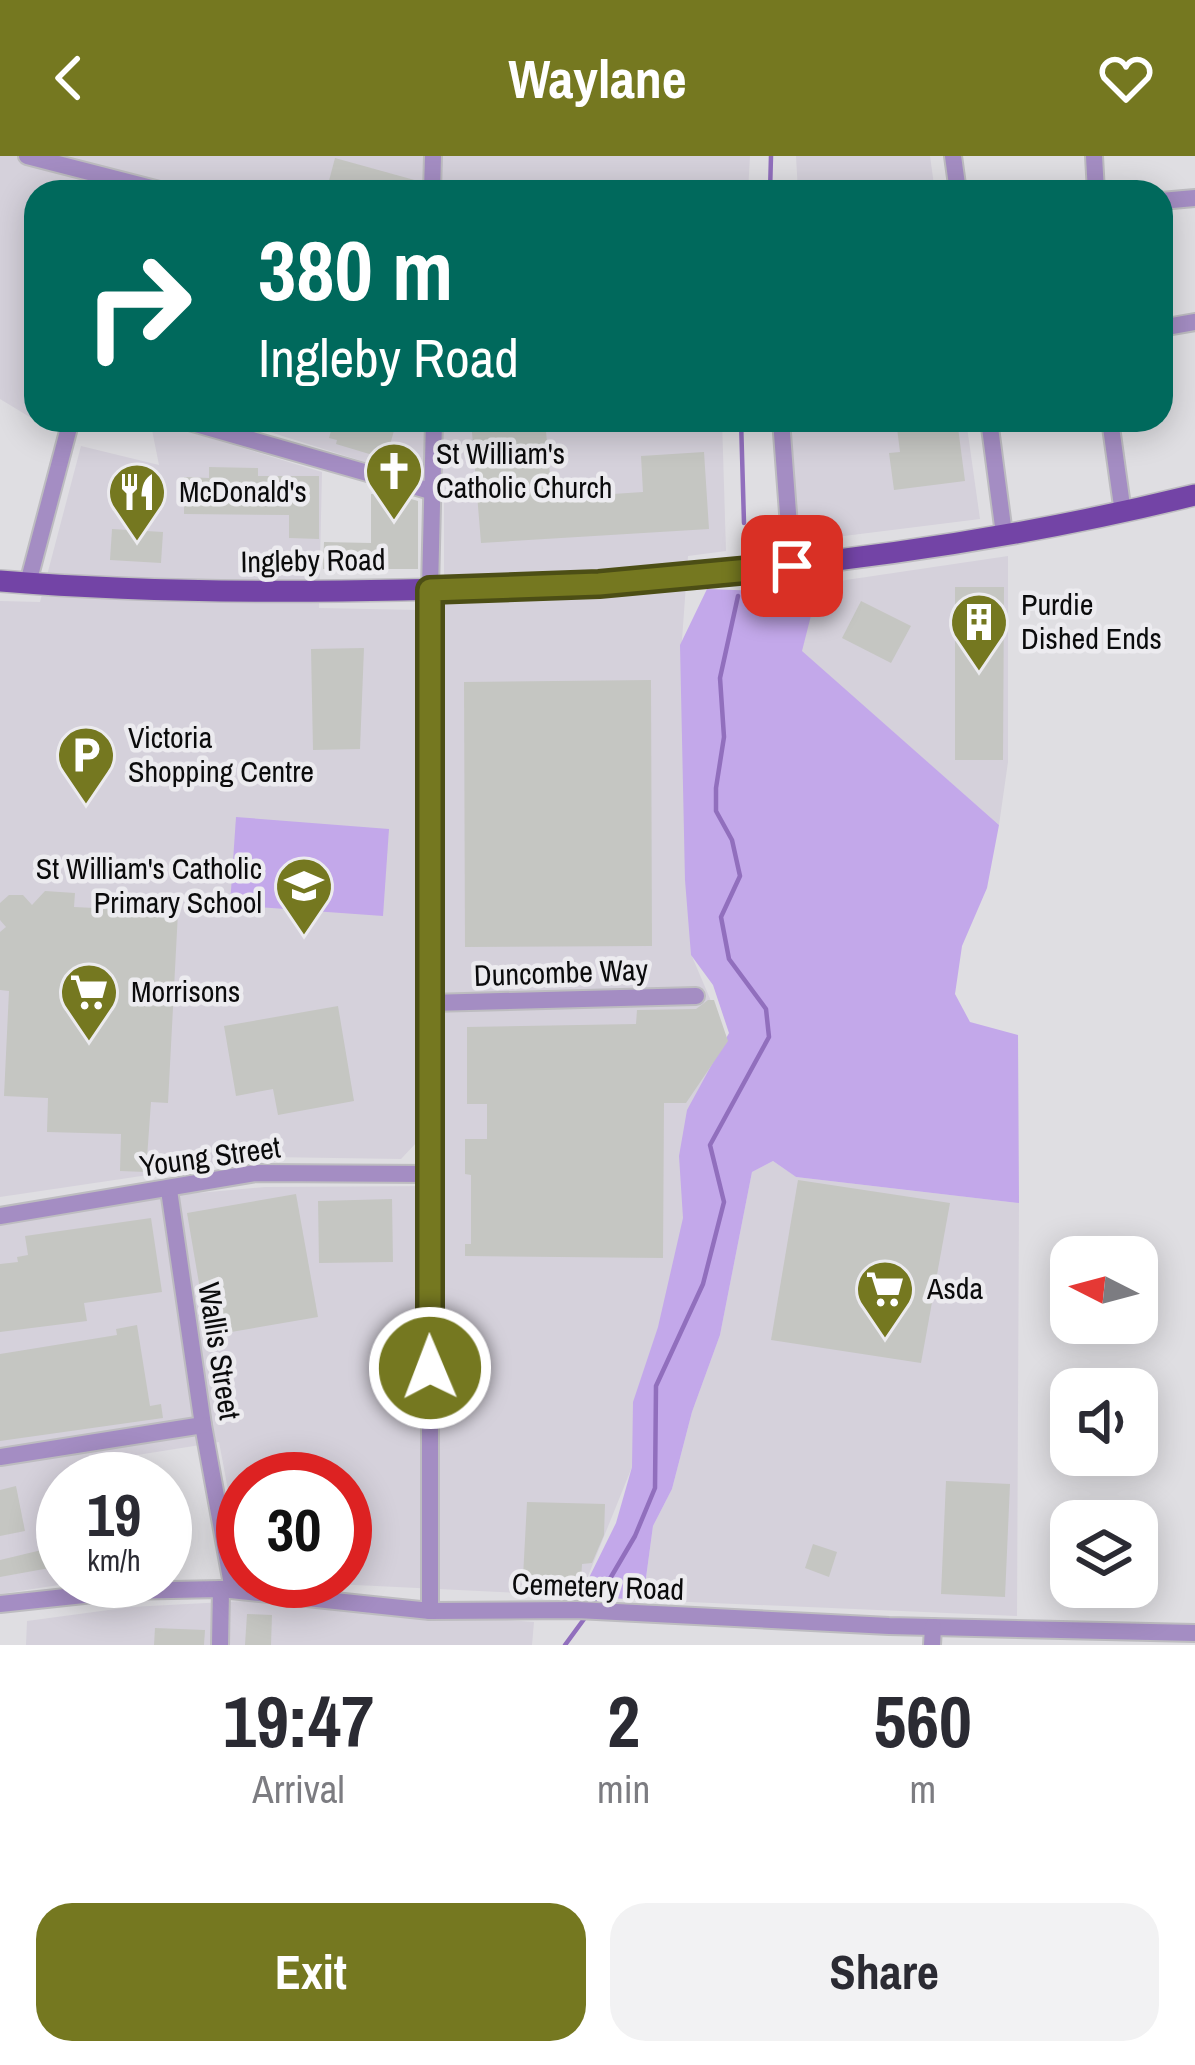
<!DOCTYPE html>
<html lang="en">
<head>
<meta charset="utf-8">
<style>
	body { margin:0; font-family:"Archivo Narrow",sans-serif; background:#f2f2f3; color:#2b2b33; height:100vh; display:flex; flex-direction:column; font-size:45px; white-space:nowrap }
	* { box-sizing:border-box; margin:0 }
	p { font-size:39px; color:#7c7c81 }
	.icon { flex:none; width:66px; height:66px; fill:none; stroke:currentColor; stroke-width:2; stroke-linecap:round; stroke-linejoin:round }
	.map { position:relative; height:1489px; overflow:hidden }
	.drawer { display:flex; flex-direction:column; background:#fff; flex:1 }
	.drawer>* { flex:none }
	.top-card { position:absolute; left:24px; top:24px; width:1149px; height:252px; border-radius:36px; box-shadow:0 6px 30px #0003; background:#00695c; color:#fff; overflow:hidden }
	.needle { width:78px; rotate:276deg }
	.buttons { position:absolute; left:1050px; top:1080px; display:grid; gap:24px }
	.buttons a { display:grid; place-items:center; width:108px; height:108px; border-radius:24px; background:#fff; box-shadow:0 6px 30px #0003; font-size:60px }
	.speed { position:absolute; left:36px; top:1296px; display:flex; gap:24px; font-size:60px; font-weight:700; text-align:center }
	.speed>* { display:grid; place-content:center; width:156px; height:156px; border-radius:50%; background:#fff; box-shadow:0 6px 30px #0003; line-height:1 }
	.speed small { font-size:30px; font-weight:400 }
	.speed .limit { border:18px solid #d22; background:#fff; color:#111 }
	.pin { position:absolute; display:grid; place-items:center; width:102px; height:102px; color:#fff; margin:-51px; border-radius:24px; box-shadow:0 6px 18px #0006 }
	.me { position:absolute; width:132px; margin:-66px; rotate:359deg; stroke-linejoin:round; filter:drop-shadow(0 0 9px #0008) }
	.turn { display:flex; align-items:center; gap:42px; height:252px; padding:0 36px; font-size:54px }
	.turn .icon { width:156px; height:156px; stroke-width:2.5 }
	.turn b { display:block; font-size:84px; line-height:102px }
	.eta { display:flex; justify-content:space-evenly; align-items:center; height:204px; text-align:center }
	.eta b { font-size:72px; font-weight:700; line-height:84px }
	.action { display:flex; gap:24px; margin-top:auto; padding:24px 36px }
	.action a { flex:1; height:138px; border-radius:36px; background:#757820; color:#fff; font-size:48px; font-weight:700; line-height:138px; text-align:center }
	.action a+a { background:#f2f2f3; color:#2b2b33 }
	header { display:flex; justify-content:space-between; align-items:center; height:156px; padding:0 36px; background:#757820; color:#fff; font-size:54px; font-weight:700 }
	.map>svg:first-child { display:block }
	.built { fill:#d5d1db }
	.green { fill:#c3a8ea }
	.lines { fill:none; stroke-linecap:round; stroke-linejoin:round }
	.stream { stroke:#916fbd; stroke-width:4.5 }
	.building { fill:#c5c6c2 }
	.minor-casing { stroke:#bdbcc0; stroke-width:20 }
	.major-casing { stroke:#bdbcc0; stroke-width:24 }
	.minor { stroke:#a48dc3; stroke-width:16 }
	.major { stroke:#7344a6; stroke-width:21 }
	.route-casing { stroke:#4c4e15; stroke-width:30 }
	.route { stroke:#757820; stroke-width:21 }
	.labels { text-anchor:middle; stroke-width:9; stroke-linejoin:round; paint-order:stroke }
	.poi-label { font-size:30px; fill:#0b0b0c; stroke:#ecebef; text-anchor:start }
	.street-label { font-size:30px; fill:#0b0b0c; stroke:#ecebef }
</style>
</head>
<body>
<header><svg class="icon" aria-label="back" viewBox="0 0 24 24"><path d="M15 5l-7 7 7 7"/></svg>Waylane<svg class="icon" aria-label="heart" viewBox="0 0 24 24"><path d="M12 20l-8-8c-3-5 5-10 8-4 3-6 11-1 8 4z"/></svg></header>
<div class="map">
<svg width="1195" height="1489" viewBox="0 0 1195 1489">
	<rect width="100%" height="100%" fill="#dfdee2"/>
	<g class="built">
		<polygon points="0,0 750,0 748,36 133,36 110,30 112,36 36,36 38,266 0,243"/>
		<polygon points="796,0 930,0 935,36 798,36"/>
		<polygon points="150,264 322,316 319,452 418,454 415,596 417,986 401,1003 269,1001 0,1041 0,445 40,446 81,290 159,309"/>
		<polygon points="232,264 722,264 726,395 688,400 682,484 691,798 728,885 632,1311 580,1440 273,1425 345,1425 345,1323 243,1323 243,1413 219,1286 106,1304 108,1323 63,1323 63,1425 85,1425 0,1438 0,1069 154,1041 265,1031 444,1030 444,331"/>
		<polygon points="777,264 966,264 980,363 780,388"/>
		<polygon points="1008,400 1008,606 999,669 801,495 819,428"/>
		<polygon points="773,1005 796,1021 1019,1047 1017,1460 643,1444 653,1370 672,1333 692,1256 720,1179 752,1016"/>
		<polygon points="244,1445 534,1466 532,1489 26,1489 27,1465 131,1451"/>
	</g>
	<g class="green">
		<polygon points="819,428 802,495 999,669 987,732 962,790 955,838 970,866 1018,879 1019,1047 796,1021 773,1005 752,1016 720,1179 692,1256 672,1333 653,1370 643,1444 580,1440 616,1367 632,1311 633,1246 658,1171 683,1062 679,1000 687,954 729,877 713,829 691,799 685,724 680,489 707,433 762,435"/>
		<polygon points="236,661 389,673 383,760 230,749"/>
	</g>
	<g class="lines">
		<g class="stream">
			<polyline points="770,36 771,0"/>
			<polyline points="741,264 744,367"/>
			<polyline points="594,1450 635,1380 655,1332 656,1230 703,1128 724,1046 710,989 769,881 766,853 729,803 721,761 740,720 732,684 716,655 716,632 724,581 720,522 738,440"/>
			<polyline points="565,1489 587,1459"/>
		</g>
	</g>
	<g class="building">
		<polygon points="335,2 418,25 415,36 326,36"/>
		<polygon points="334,264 397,264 386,303 336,288 337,284 329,282"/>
		<polygon points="471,264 545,264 552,342 643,336 641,300 704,296 709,373 481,387"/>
		<polygon points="896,264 957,264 965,325 894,334 889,297 900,296"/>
		<polygon points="209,311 258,312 258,320 319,320 319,383 289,382 289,359 184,358 184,321 209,322"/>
		<polygon points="371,338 394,338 418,345 418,413 323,413 324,386 371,387"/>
		<polygon points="112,373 163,376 161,407 110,404"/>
		<polygon points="955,431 1004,431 1003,604 955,604"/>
		<polygon points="861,445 911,470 891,507 842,482"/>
		<polygon points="364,492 360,593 313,594 311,493"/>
		<polygon points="651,524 652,790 465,791 464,526"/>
		<polygon points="45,735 75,737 74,751 178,756 168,947 151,946 146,1016 120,1015 121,978 47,976 48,942 4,940 9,835 0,834 0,776 6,771 0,764 0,747 9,739 23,739 32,749"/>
		<polygon points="708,844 714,844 728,885 686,947 664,947 663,1102 465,1100 465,1088 471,1088 471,1019 465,1018 465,983 487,983 487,948 467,948 467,871 636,868 637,854 696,853"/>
		<polygon points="338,850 354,945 278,959 273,933 236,940 224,870"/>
		<polygon points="798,1024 950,1047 921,1207 771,1184"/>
		<polygon points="296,1038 318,1161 208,1180 187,1057"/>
		<polygon points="392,1043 393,1106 319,1107 318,1045"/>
		<polygon points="151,1062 162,1136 84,1147 87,1165 0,1176 0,1108 18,1106 17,1101 28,1099 25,1080"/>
		<polygon points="137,1169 150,1250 161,1248 163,1262 0,1285 0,1198 117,1179 116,1173"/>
		<polygon points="946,1325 1010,1328 1005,1441 941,1438"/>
		<polygon points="16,1330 25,1375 0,1380 0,1334"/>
		<polygon points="527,1346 605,1348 604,1379 592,1407 582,1408 581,1424 523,1421"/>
		<polygon points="813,1388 837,1396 829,1421 805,1412"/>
		<polygon points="50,1392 55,1411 0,1421 0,1404"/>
		<polygon points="247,1458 272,1459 271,1489 245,1489"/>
		<polygon points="155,1472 205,1474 204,1489 154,1489"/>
	</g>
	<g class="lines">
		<defs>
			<g id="minor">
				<polyline points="27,0 167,36"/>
				<polyline points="953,0 958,36"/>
				<polyline points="1094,0 1096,36"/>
				<polyline points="432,36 433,0"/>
				<polyline points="1161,45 1195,42"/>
				<polyline points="1161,172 1195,166"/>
				<polyline points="182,264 434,336"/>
				<polyline points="781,264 792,410"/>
				<polyline points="989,264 1004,378"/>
				<polyline points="1110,264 1123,357"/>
				<polyline points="28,427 71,264"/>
				<polyline points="429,847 696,840"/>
				<polyline points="169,1034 203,1269 233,1434"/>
				<polyline points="0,1060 256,1017 430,1018"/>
				<polyline points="0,1301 203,1269"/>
				<polyline points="0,1448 121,1435 221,1433 430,1455 577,1454 889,1470 1195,1477"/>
				<polyline points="430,1455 430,433 434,264"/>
				<polyline points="220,1489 221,1433"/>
				<polyline points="932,1489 933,1471"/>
			</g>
			<path id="major" d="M0,425C134,436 266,437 401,434C667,429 936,403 1195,339"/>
		</defs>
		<use href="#minor" class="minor-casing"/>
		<use href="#major" class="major-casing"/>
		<use href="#minor" class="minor"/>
		<use href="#major" class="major"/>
	</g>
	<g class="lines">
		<defs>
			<polyline id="route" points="430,1212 430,434 599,428 792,410"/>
		</defs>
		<use href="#route" class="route-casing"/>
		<use href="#route" class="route"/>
	</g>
	<defs>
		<symbol id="church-pin" viewBox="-11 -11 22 30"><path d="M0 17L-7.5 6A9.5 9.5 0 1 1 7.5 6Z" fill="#757820" stroke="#ecebef"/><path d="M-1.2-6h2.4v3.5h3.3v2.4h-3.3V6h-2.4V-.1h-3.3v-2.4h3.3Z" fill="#fff"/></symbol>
		<symbol id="restaurant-pin" viewBox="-11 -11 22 30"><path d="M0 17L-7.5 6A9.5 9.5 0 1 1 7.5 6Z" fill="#757820" stroke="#ecebef"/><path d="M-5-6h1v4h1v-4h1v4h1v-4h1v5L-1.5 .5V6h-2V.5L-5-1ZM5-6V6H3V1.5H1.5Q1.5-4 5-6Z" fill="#fff"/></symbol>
		<symbol id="building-pin" viewBox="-11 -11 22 30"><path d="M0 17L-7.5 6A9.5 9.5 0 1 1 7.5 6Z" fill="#757820" stroke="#ecebef"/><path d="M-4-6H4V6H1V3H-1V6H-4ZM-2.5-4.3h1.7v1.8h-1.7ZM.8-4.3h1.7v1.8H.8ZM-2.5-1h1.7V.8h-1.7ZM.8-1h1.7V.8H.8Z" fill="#fff"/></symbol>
		<symbol id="parking-pin" viewBox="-11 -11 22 30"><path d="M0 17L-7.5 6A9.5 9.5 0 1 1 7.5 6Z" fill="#757820" stroke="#ecebef"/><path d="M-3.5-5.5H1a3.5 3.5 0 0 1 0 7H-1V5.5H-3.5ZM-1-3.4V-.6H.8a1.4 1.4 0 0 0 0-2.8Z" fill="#fff"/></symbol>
		<symbol id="school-pin" viewBox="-11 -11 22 30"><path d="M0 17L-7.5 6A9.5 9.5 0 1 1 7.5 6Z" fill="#757820" stroke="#ecebef"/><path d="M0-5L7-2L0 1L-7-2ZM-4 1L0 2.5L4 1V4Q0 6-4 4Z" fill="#fff"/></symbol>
		<symbol id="supermarket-pin" viewBox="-11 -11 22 30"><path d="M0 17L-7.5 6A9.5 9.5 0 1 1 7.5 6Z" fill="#757820" stroke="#ecebef"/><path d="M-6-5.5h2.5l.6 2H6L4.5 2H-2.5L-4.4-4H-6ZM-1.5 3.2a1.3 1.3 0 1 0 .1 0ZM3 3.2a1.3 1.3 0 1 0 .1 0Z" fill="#fff"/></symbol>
	</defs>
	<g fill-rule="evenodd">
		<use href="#church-pin" x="361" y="282" width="66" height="90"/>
		<use href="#restaurant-pin" x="104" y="303" width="66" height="90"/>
		<use href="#building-pin" x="946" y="433" width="66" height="90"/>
		<use href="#parking-pin" x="53" y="566" width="66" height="90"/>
		<use href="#school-pin" x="271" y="697" width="66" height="90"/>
		<use href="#supermarket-pin" x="56" y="803" width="66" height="90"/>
		<use href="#supermarket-pin" x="852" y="1100" width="66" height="90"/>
	</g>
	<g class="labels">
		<g class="poi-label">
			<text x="436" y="308">St William's<tspan x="436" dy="34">Catholic Church</tspan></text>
			<text x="179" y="346">McDonald's</text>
			<text x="1021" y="459">Purdie<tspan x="1021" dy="34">Dished Ends</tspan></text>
			<text x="128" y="592">Victoria<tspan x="128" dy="34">Shopping Centre</tspan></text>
			<text x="262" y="723" text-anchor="end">St William's Catholic<tspan x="262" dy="34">Primary School</tspan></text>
			<text x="131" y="846">Morrisons</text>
			<text x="927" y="1143">Asda</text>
		</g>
		<g class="street-label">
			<text transform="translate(313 405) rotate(-1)" y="10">Ingleby Road</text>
			<text transform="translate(561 817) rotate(-2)" y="10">Duncombe Way</text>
			<text transform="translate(210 1001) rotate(-8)" y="10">Young Street</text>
			<text transform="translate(219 1195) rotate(81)" y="10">Wallis Street</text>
			<text transform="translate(598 1431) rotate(2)" y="10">Cemetery Road</text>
		</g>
	</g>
</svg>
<div class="buttons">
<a><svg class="needle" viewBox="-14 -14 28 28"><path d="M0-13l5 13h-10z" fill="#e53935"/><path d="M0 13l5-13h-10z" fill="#7c7c81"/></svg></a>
<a><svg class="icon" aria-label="sound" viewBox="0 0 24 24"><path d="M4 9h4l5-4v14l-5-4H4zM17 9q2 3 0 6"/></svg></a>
<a><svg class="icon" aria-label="layers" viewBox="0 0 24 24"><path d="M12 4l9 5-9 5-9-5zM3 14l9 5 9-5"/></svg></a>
</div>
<div class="speed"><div>19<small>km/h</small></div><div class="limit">30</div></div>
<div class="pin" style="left:792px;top:410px;background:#d93025"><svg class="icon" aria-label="arrive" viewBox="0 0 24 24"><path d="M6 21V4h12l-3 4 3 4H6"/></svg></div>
<svg class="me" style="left:430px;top:1212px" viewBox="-20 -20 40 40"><circle r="17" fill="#757820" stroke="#fff" stroke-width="3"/><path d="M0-11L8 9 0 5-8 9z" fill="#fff"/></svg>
<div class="top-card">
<div class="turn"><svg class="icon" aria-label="right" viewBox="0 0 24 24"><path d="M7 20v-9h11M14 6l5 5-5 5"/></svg><div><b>380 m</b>Ingleby Road</div></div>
</div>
</div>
<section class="drawer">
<div class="eta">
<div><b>19:47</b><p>Arrival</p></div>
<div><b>2</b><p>min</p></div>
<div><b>560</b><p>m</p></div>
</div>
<div class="action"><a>Exit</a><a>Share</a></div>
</section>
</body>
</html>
